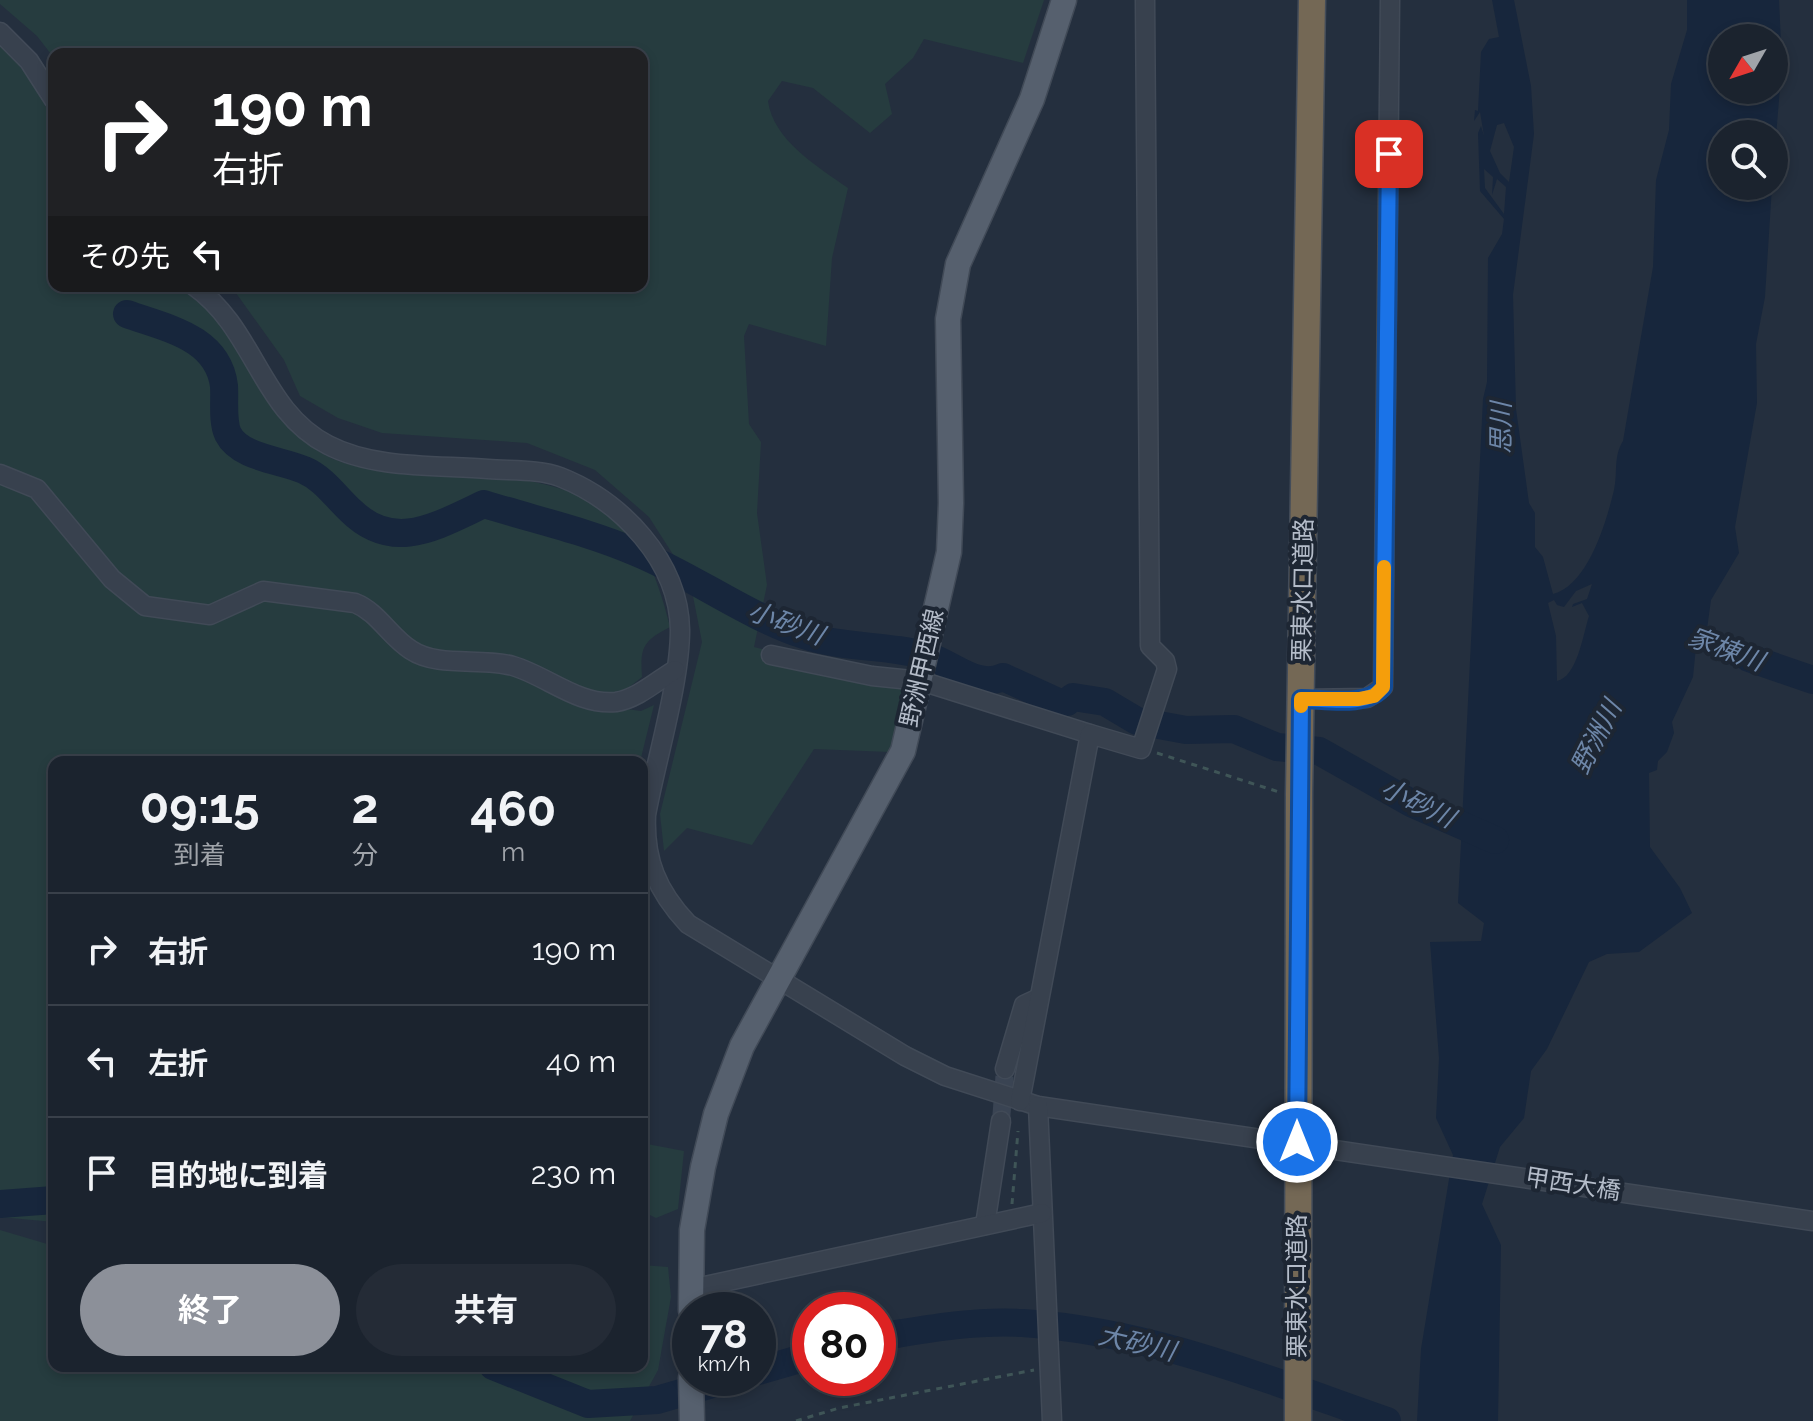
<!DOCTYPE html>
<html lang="ja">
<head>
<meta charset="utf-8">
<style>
	body { margin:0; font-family:Raleway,"Noto Sans JP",sans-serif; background:#242b36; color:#f1f3f6; height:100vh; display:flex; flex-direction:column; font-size:30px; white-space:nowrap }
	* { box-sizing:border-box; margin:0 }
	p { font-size:26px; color:#a0a4aa }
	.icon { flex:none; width:44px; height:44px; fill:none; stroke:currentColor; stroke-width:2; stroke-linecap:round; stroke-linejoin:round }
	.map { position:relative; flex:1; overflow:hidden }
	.panel { position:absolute; left:48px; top:756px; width:600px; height:616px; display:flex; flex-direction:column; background:#1b232e; border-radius:16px; box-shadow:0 4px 12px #0003,0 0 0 2px #39404a }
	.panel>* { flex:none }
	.guide { position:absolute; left:48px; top:48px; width:600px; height:244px; border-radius:16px; box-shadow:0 4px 12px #0003,0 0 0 2px #39404a; background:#202124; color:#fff; overflow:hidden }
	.needle { width:52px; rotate:231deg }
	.tools { position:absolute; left:1708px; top:24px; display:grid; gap:16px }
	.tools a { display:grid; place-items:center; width:80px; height:80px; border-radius:50%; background:#1b232e; box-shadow:0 4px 12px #0003,0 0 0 2px #39404a; font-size:40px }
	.speed { position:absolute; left:672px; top:1292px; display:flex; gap:16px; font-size:40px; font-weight:700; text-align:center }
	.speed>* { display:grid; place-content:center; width:104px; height:104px; border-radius:50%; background:#1b232e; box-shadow:0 4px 12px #0003,0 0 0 2px #39404a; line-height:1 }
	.speed small { font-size:20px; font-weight:400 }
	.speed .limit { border:12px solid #d22; background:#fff; color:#111 }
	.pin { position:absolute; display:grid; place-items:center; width:68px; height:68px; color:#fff; margin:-34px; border-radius:16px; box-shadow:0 4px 12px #0006 }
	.me { position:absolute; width:88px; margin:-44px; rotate:0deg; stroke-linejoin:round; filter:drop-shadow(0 0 6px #0008) }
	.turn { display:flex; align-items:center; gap:28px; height:168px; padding:0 32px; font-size:36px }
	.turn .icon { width:104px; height:104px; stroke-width:2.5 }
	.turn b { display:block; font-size:56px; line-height:68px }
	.then { display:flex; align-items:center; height:76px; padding:0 32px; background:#0003; gap:16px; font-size:30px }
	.eta { display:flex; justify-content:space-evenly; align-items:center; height:136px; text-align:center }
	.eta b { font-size:48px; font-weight:700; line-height:56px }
	.button { display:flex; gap:16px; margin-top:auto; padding:16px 32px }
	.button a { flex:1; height:92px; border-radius:48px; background:#8c9099; color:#fff; font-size:32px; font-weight:700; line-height:92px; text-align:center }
	.button a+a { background:#242b36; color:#f1f3f6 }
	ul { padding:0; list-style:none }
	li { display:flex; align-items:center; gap:24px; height:112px; padding:0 32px; border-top:2px solid #39404a }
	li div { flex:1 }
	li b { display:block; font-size:30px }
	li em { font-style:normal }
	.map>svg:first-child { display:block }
	.green { fill:#263c3f }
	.water { fill:#17263c; fill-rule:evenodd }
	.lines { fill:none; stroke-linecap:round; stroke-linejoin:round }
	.river { stroke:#17263c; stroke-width:28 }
	.minor-tunnel { stroke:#3a4453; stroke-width:18; stroke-dasharray:18 9; stroke-linecap:butt }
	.minor-casing { stroke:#414a57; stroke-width:21 }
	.major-casing { stroke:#414a57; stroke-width:27 }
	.highway-casing { stroke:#434c59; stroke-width:29 }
	.path { stroke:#3f5557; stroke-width:3; stroke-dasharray:6 6; stroke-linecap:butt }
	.minor { stroke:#38414e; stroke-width:18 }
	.major { stroke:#56606e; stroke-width:24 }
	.highway { stroke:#746855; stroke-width:26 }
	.route-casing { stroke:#114b97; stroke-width:20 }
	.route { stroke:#1a73e8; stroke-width:14 }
	.slow { stroke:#f59e0b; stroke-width:14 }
	.labels { text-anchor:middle; stroke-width:8; stroke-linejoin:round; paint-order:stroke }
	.street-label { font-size:24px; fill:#b4bcc9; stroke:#1d2633 }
	.water-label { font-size:26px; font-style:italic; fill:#6d86a8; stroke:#1d2633 }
</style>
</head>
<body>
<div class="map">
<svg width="1813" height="1421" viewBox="0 0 1813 1421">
	<rect width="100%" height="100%" fill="#242f3e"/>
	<g class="green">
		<path d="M0,0H1044L1023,63L924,39L913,58L885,84L892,114L870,133L813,88L782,81L768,101C773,140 818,167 848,188L832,258L826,346L749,324L744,336L749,424L761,442L757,513L767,585L754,647L904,686L890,752L814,749L752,845L687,828L664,851L660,814L702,642L690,581L649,517L595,470L527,443L382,433L338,418L300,396L284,360L231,286H642V54H54V58L37,36L0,4Z"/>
		<path d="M0,40L38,90L54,124V286H185C199,300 217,313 227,329C256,376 275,428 327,456C354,470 385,470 415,471C489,476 598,473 641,548C655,573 663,599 670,627C643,641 640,647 642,677L623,692L598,693L605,706L641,711L654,705L640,762H54V1222L0,1217Z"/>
		<polygon points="642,1143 684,1151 678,1209 656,1218 642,1211"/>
		<polygon points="0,1230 54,1246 54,1366 642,1366 642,1265 668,1267 671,1297 658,1370 630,1421 0,1421"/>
	</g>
	<path class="water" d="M1492,0H1514L1531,86L1534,134L1513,295L1516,409L1529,503L1535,513V547L1543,557L1553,594C1588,585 1606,523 1614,490C1618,472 1613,457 1623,441L1653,267L1656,180L1669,130L1671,84L1687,30V0H1779L1782,64L1774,160V134H1722V186H1772L1765,297L1756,344L1757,403L1735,527L1739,553L1711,600L1707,629L1717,639L1785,664L1782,672L1708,646L1696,647L1693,677L1672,722L1674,733L1667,752L1658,761L1657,770L1649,773L1650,847L1680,888L1692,913L1639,952L1607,954L1589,962L1547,1049L1531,1071L1524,1118L1500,1147L1482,1204L1501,1245L1498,1421H1417L1421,1349L1453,1155L1436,1118L1439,1058L1430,942L1481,941L1484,923L1458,903L1483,399L1487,382L1488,258L1502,234L1504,219L1480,191L1478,133L1481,126L1484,136L1480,112L1474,121L1475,110L1478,111L1481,52L1489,39L1499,37ZM1722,38H1774V90H1722ZM1504,123L1514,147L1509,182L1500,173L1490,151L1497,125ZM1484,169L1493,177L1492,195L1497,179L1506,187L1504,214L1485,188ZM1592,584L1587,599L1573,604L1572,607L1582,603L1589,616C1583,635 1577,677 1557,681L1556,636L1548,603L1554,600L1557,605L1564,607L1576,591Z"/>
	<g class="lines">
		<g class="river">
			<path d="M127,314C166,328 218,337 224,386C225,400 222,421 228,434C240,458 282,460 304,470C323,478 335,496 350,510C394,554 438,525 484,504C535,520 586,531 635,552C694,576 744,615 804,635C844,649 889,644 930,657C953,664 977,689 1003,677L1058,702H1067L1073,697L1105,702L1137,721L1186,730L1234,729L1277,747L1319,751L1413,804L1495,840"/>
			<polyline points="1749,658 1813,680"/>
			<polyline points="0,1204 54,1200"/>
			<path d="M878,1337C926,1329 975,1320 1023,1323C1150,1331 1269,1380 1387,1421"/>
			<polyline points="493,1366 588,1404 657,1400 733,1378"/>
			<polyline points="758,1371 810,1356"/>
		</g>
		<polyline class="minor-tunnel" points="1001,1121 1005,1069"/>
		<defs>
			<g id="minor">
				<polyline points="0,32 29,61 54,100"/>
				<path d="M194,286C255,329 261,411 328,445C374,469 436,465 488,469C510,471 539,469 560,477C621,501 679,561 680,630C680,683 656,760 646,815C644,860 657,891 688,924L905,1056L945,1076L1038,1106L1813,1221"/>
				<path d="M0,474L37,489L112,579L145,606L210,615L263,591L355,603C378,612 390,637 411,650C438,668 482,657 513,666C547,676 579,706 616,702C637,699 658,680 675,670"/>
				<polyline points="771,655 872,676 921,681 1090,734"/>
				<polyline points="1301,699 1367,698 1383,687 1390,0"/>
				<polyline points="1005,1069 1024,1005 1039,998"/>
				<polyline points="1020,1101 1090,734 1141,749 1167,669 1165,661 1150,646 1145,0"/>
				<polyline points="1038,1106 1052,1421"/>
				<polyline points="985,1225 1001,1121"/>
				<polyline points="691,1289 1042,1213"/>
			</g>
			<g id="major">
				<polyline points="691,1310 692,1230 703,1167 716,1114 742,1046 903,751 949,552 951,503 948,319 958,264 1032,99 1064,0"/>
				<polyline points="691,1378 692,1421"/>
			</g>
			<polyline id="highway" points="1298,1421 1299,794 1312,0"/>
		</defs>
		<use href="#minor" class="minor-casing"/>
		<use href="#major" class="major-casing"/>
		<use href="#highway" class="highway-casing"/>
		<g class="path">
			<polyline points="1157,753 1279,792"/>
			<polyline points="1012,1204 1018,1131"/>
			<polyline points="796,1421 839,1408 1034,1370"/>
		</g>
		<use href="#minor" class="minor"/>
		<use href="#major" class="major"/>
		<use href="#highway" class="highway"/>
	</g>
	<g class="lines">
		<defs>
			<path id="route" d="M1297,1142L1301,699C1325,699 1367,708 1383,687L1389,154"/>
		</defs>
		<use href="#route" class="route-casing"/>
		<use href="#route" class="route"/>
		<polyline class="slow" points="1301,706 1301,699 1359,699 1374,696 1383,687 1384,567"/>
	</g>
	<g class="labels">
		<g class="street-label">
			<text transform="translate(1303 590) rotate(-89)" y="8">栗東水口道路</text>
			<text transform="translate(922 668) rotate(-77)" y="8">野洲甲西線</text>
			<text transform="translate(1573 1184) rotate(9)" y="8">甲西大橋</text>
			<text transform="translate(1297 1286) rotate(-90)" y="8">栗東水口道路</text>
		</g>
		<g class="water-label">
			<text transform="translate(1501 428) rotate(-90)" y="9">思川</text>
			<text transform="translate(786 623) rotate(20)" y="9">小砂川</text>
			<text transform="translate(1726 649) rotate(20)" y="9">家棟川</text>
			<text transform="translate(1596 737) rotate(-63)" y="9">野洲川</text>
			<text transform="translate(1418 803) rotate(26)" y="9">小砂川</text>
			<text transform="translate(1137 1343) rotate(13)" y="9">大砂川</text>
		</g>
	</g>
</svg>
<div class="tools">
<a><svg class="needle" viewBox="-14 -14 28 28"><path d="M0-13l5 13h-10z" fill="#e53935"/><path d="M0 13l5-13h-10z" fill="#a0a4aa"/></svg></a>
<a><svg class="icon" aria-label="search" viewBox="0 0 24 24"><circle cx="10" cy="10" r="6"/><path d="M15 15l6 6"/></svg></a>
</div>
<div class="speed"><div>78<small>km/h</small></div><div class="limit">80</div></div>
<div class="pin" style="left:1389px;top:154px;background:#d93025"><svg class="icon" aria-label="arrive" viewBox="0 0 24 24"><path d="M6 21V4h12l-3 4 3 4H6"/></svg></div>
<svg class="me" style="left:1297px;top:1142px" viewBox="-20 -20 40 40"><circle r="17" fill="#1a73e8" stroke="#fff" stroke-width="3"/><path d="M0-11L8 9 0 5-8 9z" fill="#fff"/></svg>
<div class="guide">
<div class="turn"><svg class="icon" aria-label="right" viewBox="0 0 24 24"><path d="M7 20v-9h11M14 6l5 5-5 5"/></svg><div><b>190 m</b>右折</div></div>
<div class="then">その先<svg class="icon" aria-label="left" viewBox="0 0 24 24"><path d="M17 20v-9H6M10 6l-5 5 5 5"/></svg></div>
</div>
<section class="panel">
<div class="eta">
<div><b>09:15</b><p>到着</p></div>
<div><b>2</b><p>分</p></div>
<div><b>460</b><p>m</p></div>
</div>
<ul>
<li><svg class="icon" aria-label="right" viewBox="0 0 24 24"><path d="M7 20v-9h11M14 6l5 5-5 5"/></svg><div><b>右折</b></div><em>190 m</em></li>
<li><svg class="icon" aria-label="left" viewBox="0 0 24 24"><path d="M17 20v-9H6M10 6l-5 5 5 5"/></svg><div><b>左折</b></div><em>40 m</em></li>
<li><svg class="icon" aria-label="arrive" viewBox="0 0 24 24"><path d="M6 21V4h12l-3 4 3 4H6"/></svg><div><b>目的地に到着</b></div><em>230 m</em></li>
</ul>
<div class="button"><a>終了</a><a>共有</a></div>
</section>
</div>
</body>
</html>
